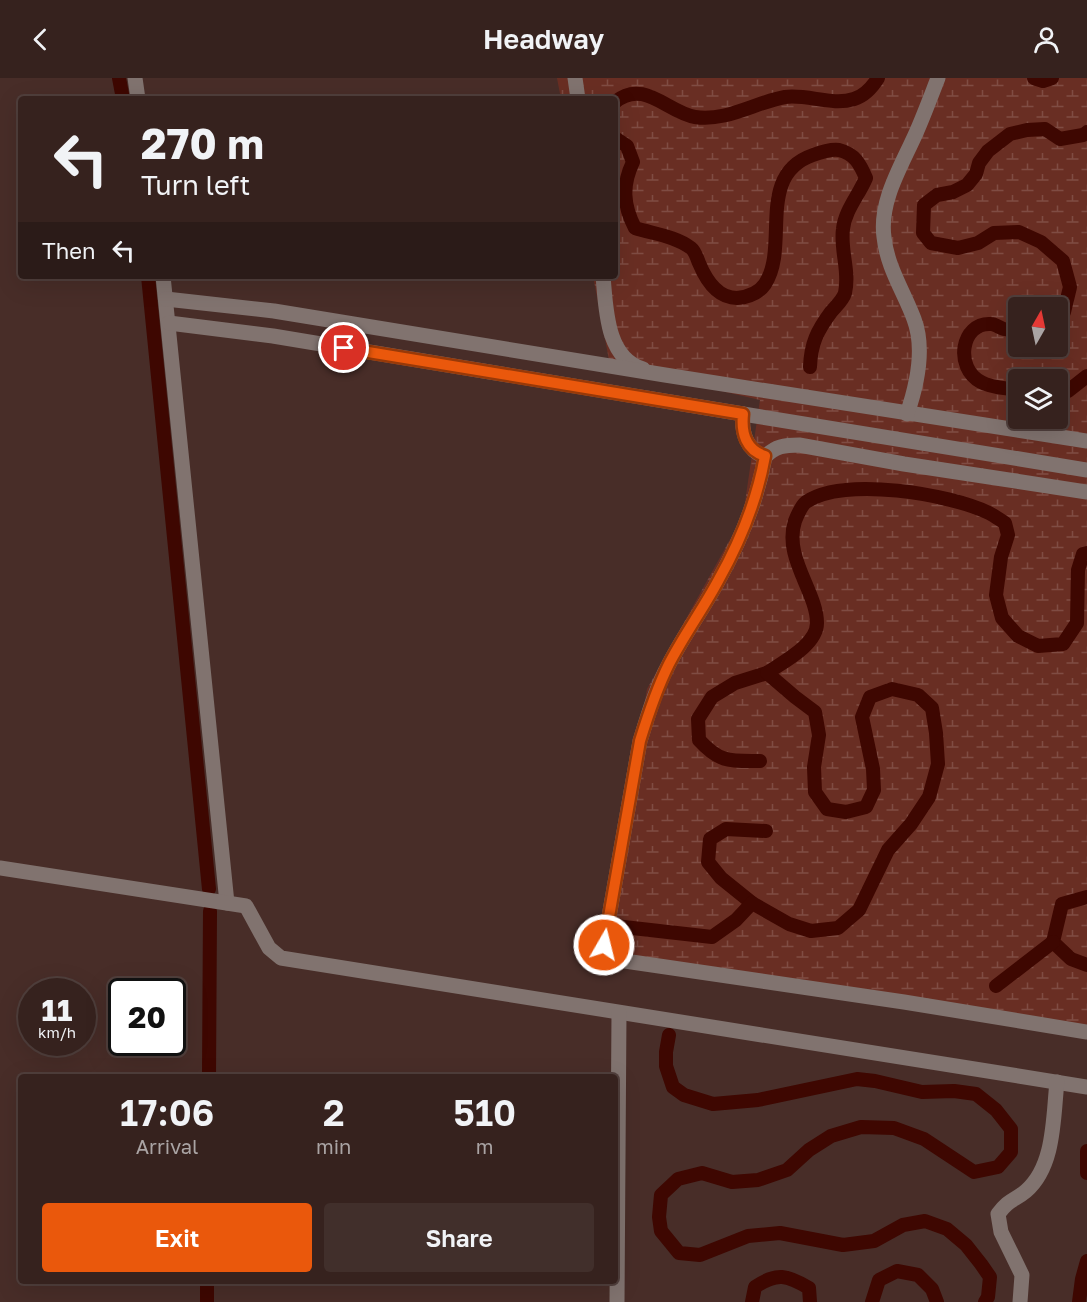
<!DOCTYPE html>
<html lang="en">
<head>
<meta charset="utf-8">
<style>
	body { margin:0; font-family:"Golos Text",sans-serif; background:#412f2b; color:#f1f3f6; height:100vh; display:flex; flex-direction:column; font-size:22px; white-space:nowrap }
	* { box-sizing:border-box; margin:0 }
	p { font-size:20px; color:#aaa4a4 }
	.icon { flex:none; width:33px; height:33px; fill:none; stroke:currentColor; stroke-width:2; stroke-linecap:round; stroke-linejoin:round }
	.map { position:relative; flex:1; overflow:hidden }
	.sheet { position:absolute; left:18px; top:996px; width:600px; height:210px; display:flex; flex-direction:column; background:#36221e; border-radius:6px; box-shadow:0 6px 24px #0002,0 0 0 2px #503f3c }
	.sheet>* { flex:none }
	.guide { position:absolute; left:18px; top:18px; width:600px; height:183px; border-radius:6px; box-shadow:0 6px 24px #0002,0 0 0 2px #503f3c; background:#36221e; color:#f1f3f6; overflow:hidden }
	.needle { width:39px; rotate:9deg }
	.controls { position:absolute; left:1008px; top:219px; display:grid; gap:12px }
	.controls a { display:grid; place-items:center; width:60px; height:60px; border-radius:6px; background:#36221e; box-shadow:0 6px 24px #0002,0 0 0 2px #503f3c; font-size:30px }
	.speed { position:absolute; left:18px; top:900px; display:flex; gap:12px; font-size:30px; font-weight:700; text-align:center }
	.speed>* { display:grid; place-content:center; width:78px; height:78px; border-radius:50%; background:#36221e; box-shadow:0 6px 24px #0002,0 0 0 2px #503f3c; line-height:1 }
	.speed small { font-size:15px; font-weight:400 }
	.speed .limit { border:3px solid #111; border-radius:9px; background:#fff; color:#111 }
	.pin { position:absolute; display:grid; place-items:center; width:51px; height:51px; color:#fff; margin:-26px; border:3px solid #fff; border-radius:50%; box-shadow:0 2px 6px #0007 }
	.me { position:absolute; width:66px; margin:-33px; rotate:8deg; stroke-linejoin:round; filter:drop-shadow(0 0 4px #0008) }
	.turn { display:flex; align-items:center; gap:21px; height:126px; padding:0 24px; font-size:27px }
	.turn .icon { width:78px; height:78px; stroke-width:2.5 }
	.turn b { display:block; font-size:42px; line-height:51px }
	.then { display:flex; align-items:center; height:57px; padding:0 24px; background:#0003; gap:12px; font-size:22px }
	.eta { display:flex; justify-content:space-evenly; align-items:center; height:102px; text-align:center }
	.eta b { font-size:36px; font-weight:600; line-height:42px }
	.primary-button { display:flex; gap:12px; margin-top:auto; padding:12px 24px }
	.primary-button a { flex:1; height:69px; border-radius:6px; background:#ea580c; color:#fff; font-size:24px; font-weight:600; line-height:69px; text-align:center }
	.primary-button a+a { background:#412f2b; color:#f1f3f6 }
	header { display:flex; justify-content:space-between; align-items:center; height:78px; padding:0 24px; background:#36221e; font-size:27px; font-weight:600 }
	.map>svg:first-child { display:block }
	.wetland { fill:url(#wetland-marsh); fill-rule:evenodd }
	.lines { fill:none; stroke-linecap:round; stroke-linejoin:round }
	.canal { stroke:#3e0701; stroke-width:14 }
	.minor { stroke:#81736f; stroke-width:15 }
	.route-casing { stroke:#983908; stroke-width:15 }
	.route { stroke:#ea580c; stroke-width:10 }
</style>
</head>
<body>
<header><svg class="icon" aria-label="back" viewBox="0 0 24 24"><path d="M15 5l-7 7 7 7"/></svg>Headway<svg class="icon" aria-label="person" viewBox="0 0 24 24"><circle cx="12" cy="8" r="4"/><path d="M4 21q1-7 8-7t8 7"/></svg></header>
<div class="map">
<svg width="1087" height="1224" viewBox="0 0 1087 1224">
	<defs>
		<pattern id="wetland-marsh" width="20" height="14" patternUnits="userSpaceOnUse" patternTransform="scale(1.5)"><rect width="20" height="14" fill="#692e23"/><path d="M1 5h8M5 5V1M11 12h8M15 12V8" fill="none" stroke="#7f4c43"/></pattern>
	</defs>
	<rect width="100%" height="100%" fill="#482d28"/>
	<path class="wetland" d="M557,0H1087V959L601,876L647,611L743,438L760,322L610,287L593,198H615V21H561ZM1018,230H1058V268H1018ZM1018,302H1058V340H1018Z"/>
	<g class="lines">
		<g class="canal">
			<polyline points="119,0 123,21"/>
			<polyline points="1034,0 1043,3 1052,0"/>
			<path d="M615,24C644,0 668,35 695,39C726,44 756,24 785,19C808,16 832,28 854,21C864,18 873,8 878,0"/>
			<path d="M615,60L627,68L633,84C622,107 623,127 635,150C654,156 675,158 691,170C695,173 697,180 699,185C706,202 717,220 737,220C748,219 759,215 765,206C790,168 755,97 813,77C821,74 831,71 839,72C855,76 860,86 866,100C859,117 845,132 843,151C840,172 850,193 845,215C843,222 836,228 831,234C817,253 811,265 810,289"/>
			<polyline points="148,198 209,811"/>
			<polyline points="1058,240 1064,234 1070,209 1063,183 1041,164 1019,154 994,155 978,165 958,170 931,165 923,155 924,127 937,117 953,114 967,107 976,96 979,85 988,73 1010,56 1027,52 1045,51 1060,61 1083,57 1087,54"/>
			<path d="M1018,252C1014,252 1009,252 1004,251C1000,250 995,246 991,246C961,244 954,290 981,304C991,310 1007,310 1018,312"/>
			<polyline points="1058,314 1068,313 1087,298"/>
			<path d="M760,683C730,683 720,685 699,662L698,641L712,619L735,605L767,595"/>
			<polyline points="1087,819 1062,826 1053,864 1071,881 1087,887"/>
			<polyline points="752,825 721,800 708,784 710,761 726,751 766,753"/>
			<path d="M615,848L712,859L736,842L752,825L789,846L811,853L838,850L859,832L888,772L911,746L929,719L938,686L936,655L932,630L918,617L892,611L870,619L862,639L873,691L874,712L866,729L846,734L827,731L815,714L814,689L819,657L815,634L795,619L767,595C783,584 817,567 817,545C817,514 783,479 795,443C797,438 802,427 806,424C844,398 950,416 989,435C995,438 1000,442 1005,445L1008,457L1001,479L996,517L1002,540L1018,558L1038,568L1063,566L1077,545L1078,492L1083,476L1087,475"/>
			<polyline points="996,908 1053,864"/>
			<polyline points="669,957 666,974 666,988 673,1009 684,1017 713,1026 758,1022 857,1001 875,1003 922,1014 954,1013 976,1016 996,1032 1011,1051 1011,1074 998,1089 974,1094 924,1061 894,1050 861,1049 831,1058 809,1072 787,1092 758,1102 732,1104 702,1095 678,1101 661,1117 659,1139 661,1153 679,1175 700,1177 748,1158 780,1155 843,1167 874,1163 903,1147 925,1143 947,1151 966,1167 981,1186 990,1199 988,1219 985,1224"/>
			<polyline points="209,999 210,833"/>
			<polyline points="1087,1073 1087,1095"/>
			<polyline points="207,1224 207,1203"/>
			<path d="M752,1224L755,1209C777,1194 787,1197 809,1210L810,1224"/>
			<polyline points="872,1224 879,1202 897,1193 918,1197 932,1211 937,1224"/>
			<polyline points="1079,1224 1082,1201 1087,1183"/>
		</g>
		<g class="minor">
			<polyline points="135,0 138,21"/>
			<polyline points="575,0 578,21"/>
			<polyline points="163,198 227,825"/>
			<path d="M603,198C606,230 606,280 643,291"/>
			<polyline points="166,221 274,233 665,297 1087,363"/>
			<path d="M169,245L273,258L743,336C741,355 747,372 765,379"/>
			<polyline points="743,336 1087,392"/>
			<path d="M907,336C917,307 925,270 914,241C904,214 887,189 884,159C879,123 902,87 916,55C924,37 931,18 938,0"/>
			<path d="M1087,414L904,386L799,367C785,367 775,368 765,379C757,423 740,464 718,503C703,531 684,557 669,586C656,610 648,637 640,663L604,867L606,874L618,882L904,924L1087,954"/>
			<polyline points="0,790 246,828 269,870 281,880 1087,1009"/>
			<polyline points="617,1224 619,935"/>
			<path d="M1020,1224L1022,1197L1001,1154L998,1136C1009,1121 1014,1123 1026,1113C1055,1088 1053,1039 1057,1004"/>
		</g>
	</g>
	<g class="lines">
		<defs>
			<path id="route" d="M344,270L743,336C741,355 746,372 765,378C757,423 740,464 718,503C703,531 684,557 669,586C657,610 648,637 640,663L604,867"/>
		</defs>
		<use href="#route" class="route-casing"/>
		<use href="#route" class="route"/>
	</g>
</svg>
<div class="controls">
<a><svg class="needle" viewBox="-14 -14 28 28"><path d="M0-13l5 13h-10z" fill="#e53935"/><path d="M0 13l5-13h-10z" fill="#aaa4a4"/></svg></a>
<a><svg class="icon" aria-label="layers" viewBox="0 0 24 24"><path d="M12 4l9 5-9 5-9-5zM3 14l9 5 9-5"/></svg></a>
</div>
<div class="speed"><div>11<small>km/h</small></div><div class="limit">20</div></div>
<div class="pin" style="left:344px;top:270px;background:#d93025"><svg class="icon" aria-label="arrive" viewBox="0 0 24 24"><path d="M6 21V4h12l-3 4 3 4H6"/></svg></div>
<svg class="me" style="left:604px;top:867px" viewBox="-20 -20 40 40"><circle r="17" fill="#ea580c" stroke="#fff" stroke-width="3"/><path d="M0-11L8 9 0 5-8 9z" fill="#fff"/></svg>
<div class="guide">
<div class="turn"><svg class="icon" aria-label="left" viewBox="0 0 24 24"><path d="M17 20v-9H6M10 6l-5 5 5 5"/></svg><div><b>270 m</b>Turn left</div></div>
<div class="then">Then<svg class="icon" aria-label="left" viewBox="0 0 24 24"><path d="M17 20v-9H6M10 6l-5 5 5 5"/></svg></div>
</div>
<section class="sheet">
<div class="eta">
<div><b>17:06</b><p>Arrival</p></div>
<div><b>2</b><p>min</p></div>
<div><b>510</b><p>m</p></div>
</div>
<div class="primary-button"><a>Exit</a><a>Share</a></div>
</section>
</div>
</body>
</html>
